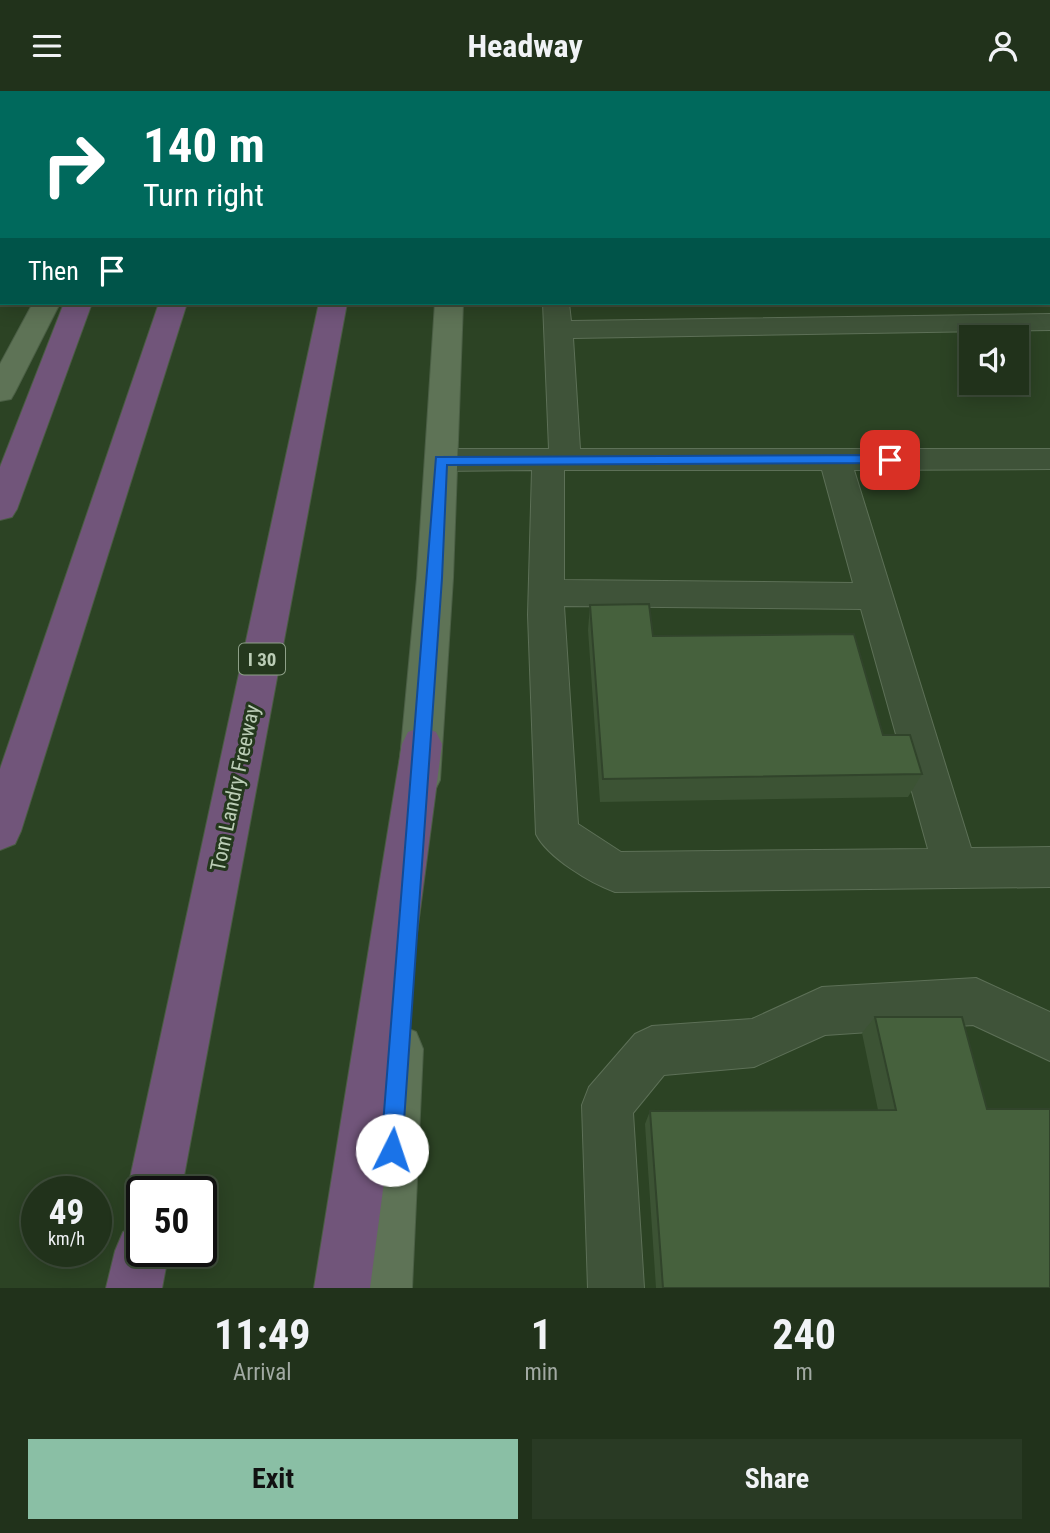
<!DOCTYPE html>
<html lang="en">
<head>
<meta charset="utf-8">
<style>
	body { margin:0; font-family:"Roboto Condensed",sans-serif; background:#293a24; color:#f1f3f6; height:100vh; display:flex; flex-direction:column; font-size:26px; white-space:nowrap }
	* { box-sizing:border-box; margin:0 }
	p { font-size:23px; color:#a2aaa3 }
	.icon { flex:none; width:38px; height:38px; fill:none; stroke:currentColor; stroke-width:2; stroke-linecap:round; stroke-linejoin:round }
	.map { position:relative; height:1197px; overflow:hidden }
	.side { display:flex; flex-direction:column; background:#21321b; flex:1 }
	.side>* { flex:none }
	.hud { position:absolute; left:0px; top:0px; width:1050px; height:214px; box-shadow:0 4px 18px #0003,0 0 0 2px #3e4d3a; background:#00695c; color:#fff; overflow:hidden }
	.fabs { position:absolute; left:959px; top:234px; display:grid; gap:14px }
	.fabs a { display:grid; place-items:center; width:70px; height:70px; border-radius:0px; background:#21321b; box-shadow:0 4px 18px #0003,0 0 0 2px #3e4d3a; font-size:35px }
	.speed { position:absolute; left:21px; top:1085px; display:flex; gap:14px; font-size:35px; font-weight:700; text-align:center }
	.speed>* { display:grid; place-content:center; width:91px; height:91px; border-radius:50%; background:#21321b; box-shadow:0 4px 18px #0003,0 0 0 2px #3e4d3a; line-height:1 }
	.speed small { font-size:18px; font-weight:400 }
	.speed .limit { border:4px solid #111; border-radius:10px; background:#fff; color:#111 }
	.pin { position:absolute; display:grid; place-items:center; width:60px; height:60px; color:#fff; margin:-30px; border-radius:14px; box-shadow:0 4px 10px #0006 }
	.me { position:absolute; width:77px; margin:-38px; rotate:4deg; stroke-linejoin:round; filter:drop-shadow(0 0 5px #0008) }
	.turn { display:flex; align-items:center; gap:24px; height:147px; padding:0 28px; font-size:32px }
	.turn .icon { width:91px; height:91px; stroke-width:2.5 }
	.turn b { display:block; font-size:49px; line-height:60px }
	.then { display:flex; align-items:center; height:66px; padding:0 28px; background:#0003; gap:14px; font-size:26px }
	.eta { display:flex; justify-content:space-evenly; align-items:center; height:119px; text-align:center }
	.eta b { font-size:42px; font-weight:700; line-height:49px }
	.button { display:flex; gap:14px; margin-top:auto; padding:14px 28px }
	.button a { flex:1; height:80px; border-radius:0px; background:#8abfa5; color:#111; font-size:28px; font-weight:700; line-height:80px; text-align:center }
	.button a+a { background:#293a24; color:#f1f3f6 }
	header { display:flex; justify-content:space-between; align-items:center; height:91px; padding:0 28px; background:#21321b; font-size:32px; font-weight:700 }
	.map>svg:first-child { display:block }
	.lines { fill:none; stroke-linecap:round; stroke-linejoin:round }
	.minor-casing { stroke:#5d7057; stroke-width:2 }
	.major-casing { stroke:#4b5f45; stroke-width:2 }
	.highway-casing { stroke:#4a5d43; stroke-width:2 }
	.minor { fill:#3f5339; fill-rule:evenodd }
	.major { fill:#5e7356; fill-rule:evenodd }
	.highway { fill:#71557a; fill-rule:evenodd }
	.wall { fill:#3c5334 }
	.shaded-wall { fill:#31442b }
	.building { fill:#46613d; stroke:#31442b; stroke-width:2 }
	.route { fill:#1a73e8; stroke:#114b97; stroke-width:2 }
	.labels { text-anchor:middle; stroke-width:6; stroke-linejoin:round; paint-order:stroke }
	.shield { fill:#24381d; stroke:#8ea088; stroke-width:2 }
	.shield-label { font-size:19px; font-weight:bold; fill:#bbcdb6 }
	.street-label { font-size:21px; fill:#bbcdb6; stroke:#24381d }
</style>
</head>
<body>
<header><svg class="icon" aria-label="menu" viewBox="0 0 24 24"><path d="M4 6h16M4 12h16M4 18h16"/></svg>Headway<svg class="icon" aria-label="person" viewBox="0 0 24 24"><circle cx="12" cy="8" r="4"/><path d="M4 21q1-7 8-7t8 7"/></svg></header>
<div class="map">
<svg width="1050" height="1197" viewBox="0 0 1050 1197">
	<rect width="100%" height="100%" fill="#2c4324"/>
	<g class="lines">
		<defs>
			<g id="minor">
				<rect x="510" y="0" width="22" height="2"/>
				<rect x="0" y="45" width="2" height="14"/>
				<rect x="1048" y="94" width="2" height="14"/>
				<rect x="0" y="114" width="2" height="14"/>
				<path d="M543,212H569L571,230L1050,223V239L573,247L580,358H1050V378L854,379L971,757L1050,756V796L615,801C590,792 547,766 536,743L528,524L532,379L441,380L430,376L425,369L430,362L441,358H549ZM564,379H822L853,492L564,489ZM564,515L861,518L928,758L621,761L578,733Z"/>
				<polygon points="976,887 1050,921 1050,970 973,934 825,944 754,976 664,984 633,1022 644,1197 588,1197 582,1014 589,996 635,943 652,935 752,928 822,896"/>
			</g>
			<g id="major">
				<rect x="137" y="0" width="22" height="2"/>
				<rect x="451" y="0" width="22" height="2"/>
				<polygon points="33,212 60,212 15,301 11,308 0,310 0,273"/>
				<polygon points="435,212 463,212 453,487 440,689 434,701 419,707 404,701 398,689 417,487"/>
				<polygon points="399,934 416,941 423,958 412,1197 356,1197 375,958 382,941"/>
			</g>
			<g id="highway">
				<polygon points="165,0 187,0 165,2"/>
				<polygon points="233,0 255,0 233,2"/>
				<rect x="364" y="0" width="22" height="2"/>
				<polygon points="64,212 92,212 17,418 12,426 0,429 0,376"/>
				<polygon points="159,212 187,212 21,740 15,753 0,759 0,678"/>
				<polygon points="319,212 347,212 181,1101 142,1101 142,1122 135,1120 127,1101"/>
				<polygon points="422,636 436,641 442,653 370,1197 314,1197 402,653 408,641"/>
				<polygon points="142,1133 142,1160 169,1160 162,1197 106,1197 115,1160 123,1141"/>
			</g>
		</defs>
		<use href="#minor" class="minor-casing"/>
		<use href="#major" class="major-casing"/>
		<use href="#highway" class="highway-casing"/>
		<use href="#minor" class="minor"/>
		<use href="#major" class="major"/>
		<use href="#highway" class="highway"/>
	</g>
	<g class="wall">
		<rect x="0" y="81" width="2" height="30"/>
		<polygon points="590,514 653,545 883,644 922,683 908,706 600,711 588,539"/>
		<polygon points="875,926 987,1018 1050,1197 656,1197 645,1033 650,1020 878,1019 862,942"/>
	</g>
	<polygon class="shaded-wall" points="0,127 2,131 2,163 0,166"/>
	<g class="building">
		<polygon points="622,0 1048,0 1050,3 1050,53 1048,53 1048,2 622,2"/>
		<rect x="0" y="81" width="2" height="16"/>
		<polygon points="649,513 653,545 854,543 883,644 910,644 922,683 603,688 590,514"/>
		<polygon points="875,926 962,926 987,1018 1050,1018 1050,1197 663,1197 650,1020 896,1019"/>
	</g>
	<polygon class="route" points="890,364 897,369 895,372 447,374 442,487 402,1059 399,1067 392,1070 384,1067 381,1059 436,366"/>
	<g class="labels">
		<rect class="shield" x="239" y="552.5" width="46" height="31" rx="5"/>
		<g class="shield-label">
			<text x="262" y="575">I 30</text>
		</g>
		<g class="street-label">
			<text transform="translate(235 697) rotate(-78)" y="7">Tom Landry Freeway</text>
		</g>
	</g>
</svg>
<div class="fabs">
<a><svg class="icon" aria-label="sound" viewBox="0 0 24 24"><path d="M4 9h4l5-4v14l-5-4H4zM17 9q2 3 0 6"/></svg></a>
</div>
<div class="speed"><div>49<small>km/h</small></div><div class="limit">50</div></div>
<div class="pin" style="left:890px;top:369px;background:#d93025"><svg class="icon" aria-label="arrive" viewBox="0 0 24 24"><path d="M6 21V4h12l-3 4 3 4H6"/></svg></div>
<svg class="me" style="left:392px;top:1059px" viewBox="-20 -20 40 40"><circle r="19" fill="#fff"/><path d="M0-13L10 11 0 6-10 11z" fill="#1a73e8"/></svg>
<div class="hud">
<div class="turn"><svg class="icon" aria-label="right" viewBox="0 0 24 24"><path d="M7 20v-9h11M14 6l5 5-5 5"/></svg><div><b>140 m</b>Turn right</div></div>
<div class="then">Then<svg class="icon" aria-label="arrive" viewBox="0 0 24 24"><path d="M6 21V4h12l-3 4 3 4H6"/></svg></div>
</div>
</div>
<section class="side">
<div class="eta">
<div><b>11:49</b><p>Arrival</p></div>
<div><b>1</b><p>min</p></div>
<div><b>240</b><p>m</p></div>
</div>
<div class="button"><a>Exit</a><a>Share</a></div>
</section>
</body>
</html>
